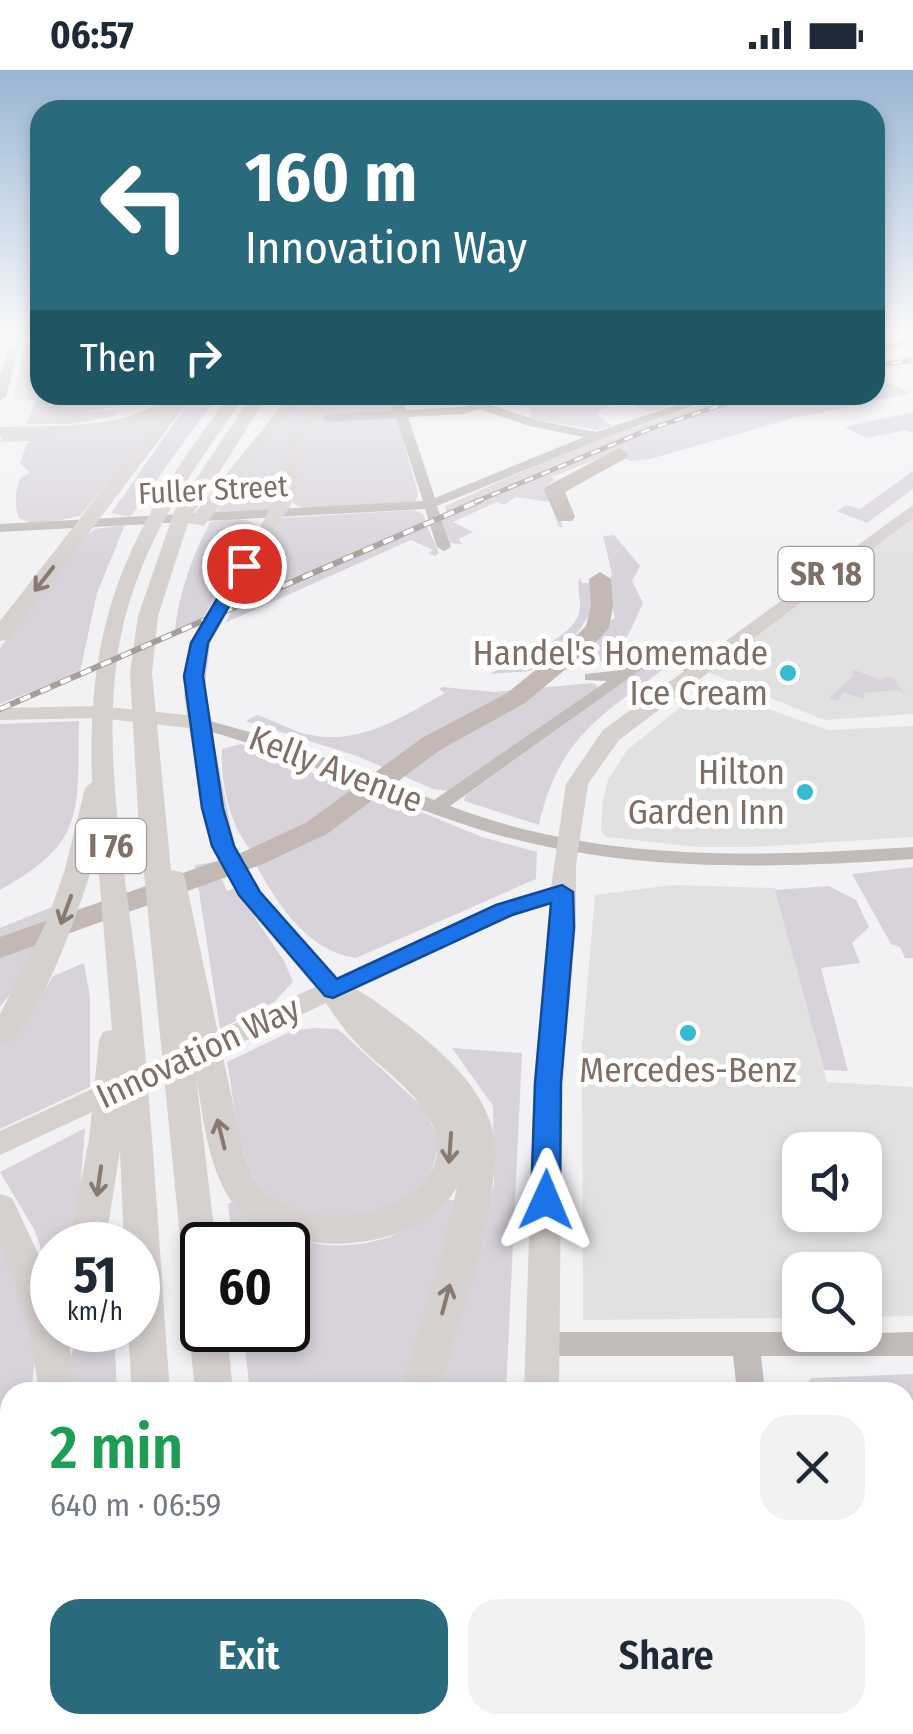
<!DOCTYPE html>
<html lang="en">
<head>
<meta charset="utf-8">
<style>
	body { margin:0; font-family:"Fira Sans Condensed",sans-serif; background:#f2f2f3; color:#1f2937; height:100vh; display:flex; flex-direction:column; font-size:38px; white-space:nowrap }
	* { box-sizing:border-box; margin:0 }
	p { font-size:32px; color:#747a83 }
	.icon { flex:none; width:55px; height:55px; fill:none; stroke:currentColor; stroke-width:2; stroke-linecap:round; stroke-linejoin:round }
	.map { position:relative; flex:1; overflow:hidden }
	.side { position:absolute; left:0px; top:1312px; width:915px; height:352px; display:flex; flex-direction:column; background:#fff; border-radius:30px 30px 0 0; box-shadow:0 5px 15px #0003 }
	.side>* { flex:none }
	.hud { position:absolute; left:30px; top:30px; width:855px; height:305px; border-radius:30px; box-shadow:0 5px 15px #0003; background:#296b7c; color:#fff; overflow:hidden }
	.controls { position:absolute; left:782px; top:1062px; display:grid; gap:20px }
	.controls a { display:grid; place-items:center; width:100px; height:100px; border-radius:20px; background:#fff; box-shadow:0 5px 15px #0003; font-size:50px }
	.speed { position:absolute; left:30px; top:1152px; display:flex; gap:20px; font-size:50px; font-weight:700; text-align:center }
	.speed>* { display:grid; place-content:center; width:130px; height:130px; border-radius:50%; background:#fff; box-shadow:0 5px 15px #0003; line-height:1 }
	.speed small { font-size:25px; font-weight:400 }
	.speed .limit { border:5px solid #111; border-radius:15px; background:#fff; color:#111 }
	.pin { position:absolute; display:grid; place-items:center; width:85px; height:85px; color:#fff; margin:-42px; border:5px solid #fff; border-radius:50%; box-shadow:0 2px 10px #0007 }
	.me { position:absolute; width:110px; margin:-55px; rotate:1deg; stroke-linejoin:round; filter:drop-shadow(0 0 8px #0008) }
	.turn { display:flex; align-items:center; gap:35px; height:210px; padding:0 50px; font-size:45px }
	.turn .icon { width:130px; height:130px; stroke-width:2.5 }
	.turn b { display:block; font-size:70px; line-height:85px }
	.then { display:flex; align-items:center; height:95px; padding:0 50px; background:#0003; gap:20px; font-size:38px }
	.round { display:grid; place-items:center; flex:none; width:105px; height:105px; border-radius:30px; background:#f2f2f3 }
	.head { display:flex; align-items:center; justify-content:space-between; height:170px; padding:0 50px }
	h1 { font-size:60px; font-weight:600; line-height:75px; color:#1e9e55 }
	.cta { display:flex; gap:20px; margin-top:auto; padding:20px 50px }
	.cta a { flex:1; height:115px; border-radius:30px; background:#296b7c; color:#fff; font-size:40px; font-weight:600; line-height:115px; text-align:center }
	.cta a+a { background:#f2f2f3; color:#1f2937 }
	.status { display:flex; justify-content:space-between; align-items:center; height:70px; padding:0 50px; background:#fff; direction:ltr }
	.status svg { height:28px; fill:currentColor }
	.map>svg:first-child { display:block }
	.built { fill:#e2e1e2; fill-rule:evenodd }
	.green { fill:#d8d3db }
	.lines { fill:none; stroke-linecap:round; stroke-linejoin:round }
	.river { fill:#c4b8b5; fill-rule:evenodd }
	.minor { fill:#c1bcba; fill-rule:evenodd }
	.major { fill:#d6d1cf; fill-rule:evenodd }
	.highway { fill:#d6d1cf; fill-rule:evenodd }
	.rail-far1-casing { stroke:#a59e9a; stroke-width:5 }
	.rail-casing { stroke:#a59e9a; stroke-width:6 }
	.rail-far1 { stroke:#fff; stroke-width:2.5; stroke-dasharray:9; stroke-linecap:butt }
	.rail { stroke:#fff; stroke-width:4; stroke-dasharray:11; stroke-linecap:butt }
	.oneway { stroke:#887971 }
	.route { fill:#1a73e8; stroke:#114b97; stroke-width:2.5 }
	.poi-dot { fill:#36bbd0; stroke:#fff; stroke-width:4 }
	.labels { text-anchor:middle; stroke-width:10; stroke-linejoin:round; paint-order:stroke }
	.far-street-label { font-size:30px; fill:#7f6f67; stroke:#fff }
	.shield { fill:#fff; stroke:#a59a95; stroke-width:2.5 }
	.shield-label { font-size:32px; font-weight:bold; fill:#7f6f67 }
	.poi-label { font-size:35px; fill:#7f6f67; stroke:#fff; text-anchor:end }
	.street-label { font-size:35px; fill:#7f6f67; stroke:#fff }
</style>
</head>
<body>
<div class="status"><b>06:57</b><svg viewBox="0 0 49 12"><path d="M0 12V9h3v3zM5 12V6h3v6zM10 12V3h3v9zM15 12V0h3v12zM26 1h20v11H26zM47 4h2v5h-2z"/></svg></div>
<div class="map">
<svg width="913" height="1664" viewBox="0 0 913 1664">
	<rect width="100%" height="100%" fill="#f2f2f5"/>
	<g class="built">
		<polygon points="28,265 40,265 40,325 127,325 12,331"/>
		<polygon points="913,443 913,644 824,650 703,600"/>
		<polygon points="709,618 828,660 913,656 913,767 753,777 697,777 606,767 601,761 603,729 608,710 627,680 703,619"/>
		<path d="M672,815L775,818L827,1012L913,1017V1246L865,1247V1200H800V1248L583,1250L582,976L595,825ZM800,1080H865V1145H800Z"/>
	</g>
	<g class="green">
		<polygon points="875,307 911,323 790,349 650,389 630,391 614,382 552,407 555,410 548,415 563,457 559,457 550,432 516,427 504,435 497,432 453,452 473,462 459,469 462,474 450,473 441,448 641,365 758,325 875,325"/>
		<polygon points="127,325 167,325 82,343 118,340 115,346 71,354 26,354 36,330"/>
		<polygon points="194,325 218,325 130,447 111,443"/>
		<path d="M305,325H318C291,360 283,394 274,437L267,441L216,442Z"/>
		<polygon points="330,325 390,325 418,423 416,431 307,439 294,434 291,426 300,372"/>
		<polygon points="538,325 703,325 649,342 623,330 598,341 599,347 612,356 597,360 531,349 529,338 507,332"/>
		<polygon points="730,325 744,325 565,391 447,443 445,436 589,372"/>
		<path d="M168,341L80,446L36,455L19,448C14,435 15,419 21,407L30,403L20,393L27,373L31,371L1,372V364L86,359Z"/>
		<polygon points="913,342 913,363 905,360 867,368 844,357"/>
		<polygon points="913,401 913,419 867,453 837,441 846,435 860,439"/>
		<polygon points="414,440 423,444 426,451 227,539 281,448"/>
		<path d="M229,449L247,450L257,455L202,550L175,562C178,524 193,485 210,452Z"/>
		<polygon points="125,455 97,523 80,602 0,634 0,578 87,465 95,459"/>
		<polygon points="427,456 439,483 435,486 428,483 433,480 411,470 225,553 232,540"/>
		<path d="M614,465L640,496L632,511L643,533C623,578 618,593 566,600L567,592L600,565L605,553L615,548L607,513L612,504L603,466Z"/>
		<path d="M580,507L582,513H591L592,541L571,572L530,601L490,604C512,592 569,570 578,546C584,532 575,521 580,507Z"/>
		<path d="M660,594L665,598C599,646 557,671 539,755L464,731L465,726L647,595Z"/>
		<polygon points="852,599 881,610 886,606 893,608 906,626 899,620 863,623 864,629 843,622 838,631 829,628 853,606"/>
		<path d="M592,613L598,616L596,619L449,721L433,719L357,686L246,651L257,645C272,650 287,658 302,663C357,678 400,648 445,623L439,619L443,617L495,622Z"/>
		<path d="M79,651C77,742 87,772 0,820V654Z"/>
		<path d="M241,674L359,722L296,765L251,780C230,758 220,710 222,679Z"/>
		<path d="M375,723L482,767L537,782L536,809L356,888C308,882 278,835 256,795L345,749Z"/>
		<polygon points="214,792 227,821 235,818 284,891 293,912 274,932 220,959 195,795"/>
		<polygon points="913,797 913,888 905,888 900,877 891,874 852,804"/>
		<polygon points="829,816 856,830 869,857 852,873 860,893 821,898 848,1001 824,1000 775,820"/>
		<polygon points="57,835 17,915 0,937 0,858"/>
		<polygon points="84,893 90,927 90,1017 0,1059 0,977 36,935 53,906"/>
		<path d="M313,958L338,959L425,1039L439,1074C435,1088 432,1106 422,1117C391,1153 299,1161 266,1125C237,1094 235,1032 227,992L292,961Z"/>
		<polygon points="452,978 522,983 506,1322 437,1322 494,1114 493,1036"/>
		<polygon points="85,1058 79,1134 70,1175 52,1175 52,1213 35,1161 0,1102"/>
		<path d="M446,1129L456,1131L404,1322H250L243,1260H288V1175H233L228,1134L236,1130C276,1178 353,1189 408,1158C421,1151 434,1138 446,1129Z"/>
		<path d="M0,1163C22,1219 45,1261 30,1322H10V1387L0,1422Z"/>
		<polygon points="79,1260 114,1260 117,1322 77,1322 71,1287"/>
		<polygon points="913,1304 913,1664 770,1664 769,1655 905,1655 905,1322 799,1322 812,1308"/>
		<polygon points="360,1655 491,1655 491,1664 358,1664"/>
	</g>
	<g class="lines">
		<g class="river">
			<polygon points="619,378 628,384 626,388 565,422 575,447 572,451 558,451 544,420 547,416"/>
			<polygon points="600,502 611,509 613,536 609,558 585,583 525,633 440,680 327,764 263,794 0,888 0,867 243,782 307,752 422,668 507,623 569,573 586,556 591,536 589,509"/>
		</g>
		<g class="minor">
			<polygon points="12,265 22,265 6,327 0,330 0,306"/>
			<polygon points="913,265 913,272 875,285 875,278"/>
			<path d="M389,325H401L406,340L463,337L498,325H516L491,335L536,350L596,362L706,325H723L601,369L437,436L451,477L444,481L437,477L425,439L0,462V454L423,431L396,348L328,352L322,348L328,344L394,341ZM479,339L529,356L584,367L435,428L408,347L464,344Z"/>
			<path d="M651,580L704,600L696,605L653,591L450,736C600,793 756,787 913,777V789C767,799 623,803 481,760C383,730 293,682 193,657L190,653L199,648L278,670L434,730L607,611L585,610V604L622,600Z"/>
			<polygon points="543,1262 800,1262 800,1265 913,1262 913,1286 761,1286 765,1322 737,1322 733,1286 543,1286 533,1282 529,1274 533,1266"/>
		</g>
		<g class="major">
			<polygon points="913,435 913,448 619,670 588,714 576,795 576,857 562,1013 559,1322 524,1322 534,1013 551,834 513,846 0,1085 0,1061 315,917 241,830 211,776 189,658 99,648 0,650 0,638 99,636 187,645 184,626 190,573 270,440 284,444 210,573 204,626 235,776 260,821 337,907 495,834 551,817 566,714 603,660"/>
			<rect x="517" y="1655" width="42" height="9"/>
		</g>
		<g class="highway">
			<path d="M193,325L8,570L0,571V551L159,347C109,368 54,365 0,367V357C39,356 80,357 119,349C145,344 166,325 193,325Z"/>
			<path d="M230,325H246C192,400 140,473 121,565C98,684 128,810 140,928C153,1059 160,1191 170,1322H132L128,1260H138V1175H124L120,1081L105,1175H69L89,1069L99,970L103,962L112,960L97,780C87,819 38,966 0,977V944L47,851L65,799L85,718L92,712C86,543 130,457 230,325Z"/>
			<path d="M252,325H268L190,449L290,325H306L204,456L188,453L158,546L152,603L171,800L182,802L185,808L244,1085C248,1094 251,1105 257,1113C303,1177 468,1141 432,1055C419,1023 383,1000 359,976C343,959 330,940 318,920L323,913C348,906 381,936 402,951C436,976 478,1012 491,1054C509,1112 457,1262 438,1322H400L441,1185L457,1117C420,1185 278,1194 232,1132C207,1096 204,1049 196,1007L216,1175H202V1223L189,1219L184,1208L138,742L130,603L138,546L174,442Z"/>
			<path d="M317,325H333C323,340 308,357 302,375C295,396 301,440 276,450L269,448L267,444L275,425L286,373Z"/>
			<polygon points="0,1124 12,1128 52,1213 52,1260 67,1260 77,1322 39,1322 28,1251 0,1173"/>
			<polygon points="202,1246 202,1260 227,1260 233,1322 195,1322 189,1260 195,1249"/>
			<polygon points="10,1438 10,1513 0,1517 0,1442"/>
			<rect x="22" y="1655" width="46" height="9"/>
			<rect x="130" y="1655" width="46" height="9"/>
			<rect x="204" y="1655" width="46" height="9"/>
			<polygon points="315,1655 361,1655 360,1664 314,1664"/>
		</g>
		<defs>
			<g id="rail-far1">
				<polyline points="875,296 913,290"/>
				<polyline points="475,432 650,359 751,325"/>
			</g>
			<polyline id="rail" points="0,639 481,430"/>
		</defs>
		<use href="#rail-far1" class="rail-far1-casing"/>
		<use href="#rail" class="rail-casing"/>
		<use href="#rail-far1" class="rail-far1"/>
		<use href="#rail" class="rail"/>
	</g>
	<defs><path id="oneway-shaft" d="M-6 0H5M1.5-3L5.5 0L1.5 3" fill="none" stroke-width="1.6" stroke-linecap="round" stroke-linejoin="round" transform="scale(2.5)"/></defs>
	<g class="oneway">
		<use href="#oneway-shaft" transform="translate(44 509) rotate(128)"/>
		<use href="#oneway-shaft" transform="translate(66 840) rotate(110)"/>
		<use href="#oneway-shaft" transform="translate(221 1064) rotate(-104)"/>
		<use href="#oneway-shaft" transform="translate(450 1078) rotate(94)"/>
		<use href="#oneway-shaft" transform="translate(99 1111) rotate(98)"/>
		<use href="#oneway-shaft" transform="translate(446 1229) rotate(-75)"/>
	</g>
	<linearGradient id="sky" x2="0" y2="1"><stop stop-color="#99b6d4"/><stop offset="0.53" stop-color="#f9f9fa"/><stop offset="1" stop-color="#f9f9fa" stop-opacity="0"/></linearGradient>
	<rect width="913" height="498" fill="url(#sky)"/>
	<polygon class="route" points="238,493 252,496 208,573 203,606 223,738 234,776 260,822 337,909 496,835 562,815 573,822 574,857 561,1013 560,1130 556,1138 546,1141 535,1138 531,1130 535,1013 551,833 512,845 333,928 325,926 239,825 212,776 202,738 184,606 191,573"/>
	<g class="poi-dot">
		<circle cx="788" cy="603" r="10"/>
		<circle cx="805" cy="722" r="10"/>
		<circle cx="688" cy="963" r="10"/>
	</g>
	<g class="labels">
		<g class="far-street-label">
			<text transform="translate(213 420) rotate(-3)" y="10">Fuller Street</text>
		</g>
		<g class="shield">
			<rect x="778.5" y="477" width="95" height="54" rx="8"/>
			<rect x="76" y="749" width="70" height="54" rx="8"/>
		</g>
		<g class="shield-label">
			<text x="826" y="515">SR 18</text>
			<text x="111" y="787">I 76</text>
		</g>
		<g class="poi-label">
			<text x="768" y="595">Handel's Homemade<tspan x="768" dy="40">Ice Cream</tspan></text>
			<text x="785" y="714">Hilton<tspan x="785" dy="40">Garden Inn</tspan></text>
			<text x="688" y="1012" text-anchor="middle">Mercedes-Benz</text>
		</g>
		<g class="street-label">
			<text transform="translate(336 699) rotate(21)" y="12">Kelly Avenue</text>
			<text transform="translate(198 982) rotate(-25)" y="12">Innovation Way</text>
		</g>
	</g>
</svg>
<div class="controls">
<a><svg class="icon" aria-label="sound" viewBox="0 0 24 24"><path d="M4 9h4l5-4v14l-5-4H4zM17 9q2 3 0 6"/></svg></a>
<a><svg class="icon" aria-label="search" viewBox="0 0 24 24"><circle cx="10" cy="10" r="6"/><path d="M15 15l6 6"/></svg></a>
</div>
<div class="speed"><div>51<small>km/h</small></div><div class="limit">60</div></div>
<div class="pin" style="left:244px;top:496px;background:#d93025"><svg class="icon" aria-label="arrive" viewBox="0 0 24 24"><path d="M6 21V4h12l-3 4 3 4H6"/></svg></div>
<svg class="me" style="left:546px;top:1130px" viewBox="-20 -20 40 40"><path d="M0-17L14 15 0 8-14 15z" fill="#1a73e8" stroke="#fff" stroke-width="4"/></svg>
<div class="hud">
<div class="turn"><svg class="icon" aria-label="left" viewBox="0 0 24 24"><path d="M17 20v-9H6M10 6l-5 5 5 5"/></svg><div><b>160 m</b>Innovation Way</div></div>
<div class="then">Then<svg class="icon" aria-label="right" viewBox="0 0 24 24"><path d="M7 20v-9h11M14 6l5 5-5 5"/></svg></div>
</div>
<section class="side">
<div class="head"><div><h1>2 min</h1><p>640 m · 06:59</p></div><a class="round"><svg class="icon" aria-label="close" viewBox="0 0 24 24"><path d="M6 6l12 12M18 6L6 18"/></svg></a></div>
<div class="cta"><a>Exit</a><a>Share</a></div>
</section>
</div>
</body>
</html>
